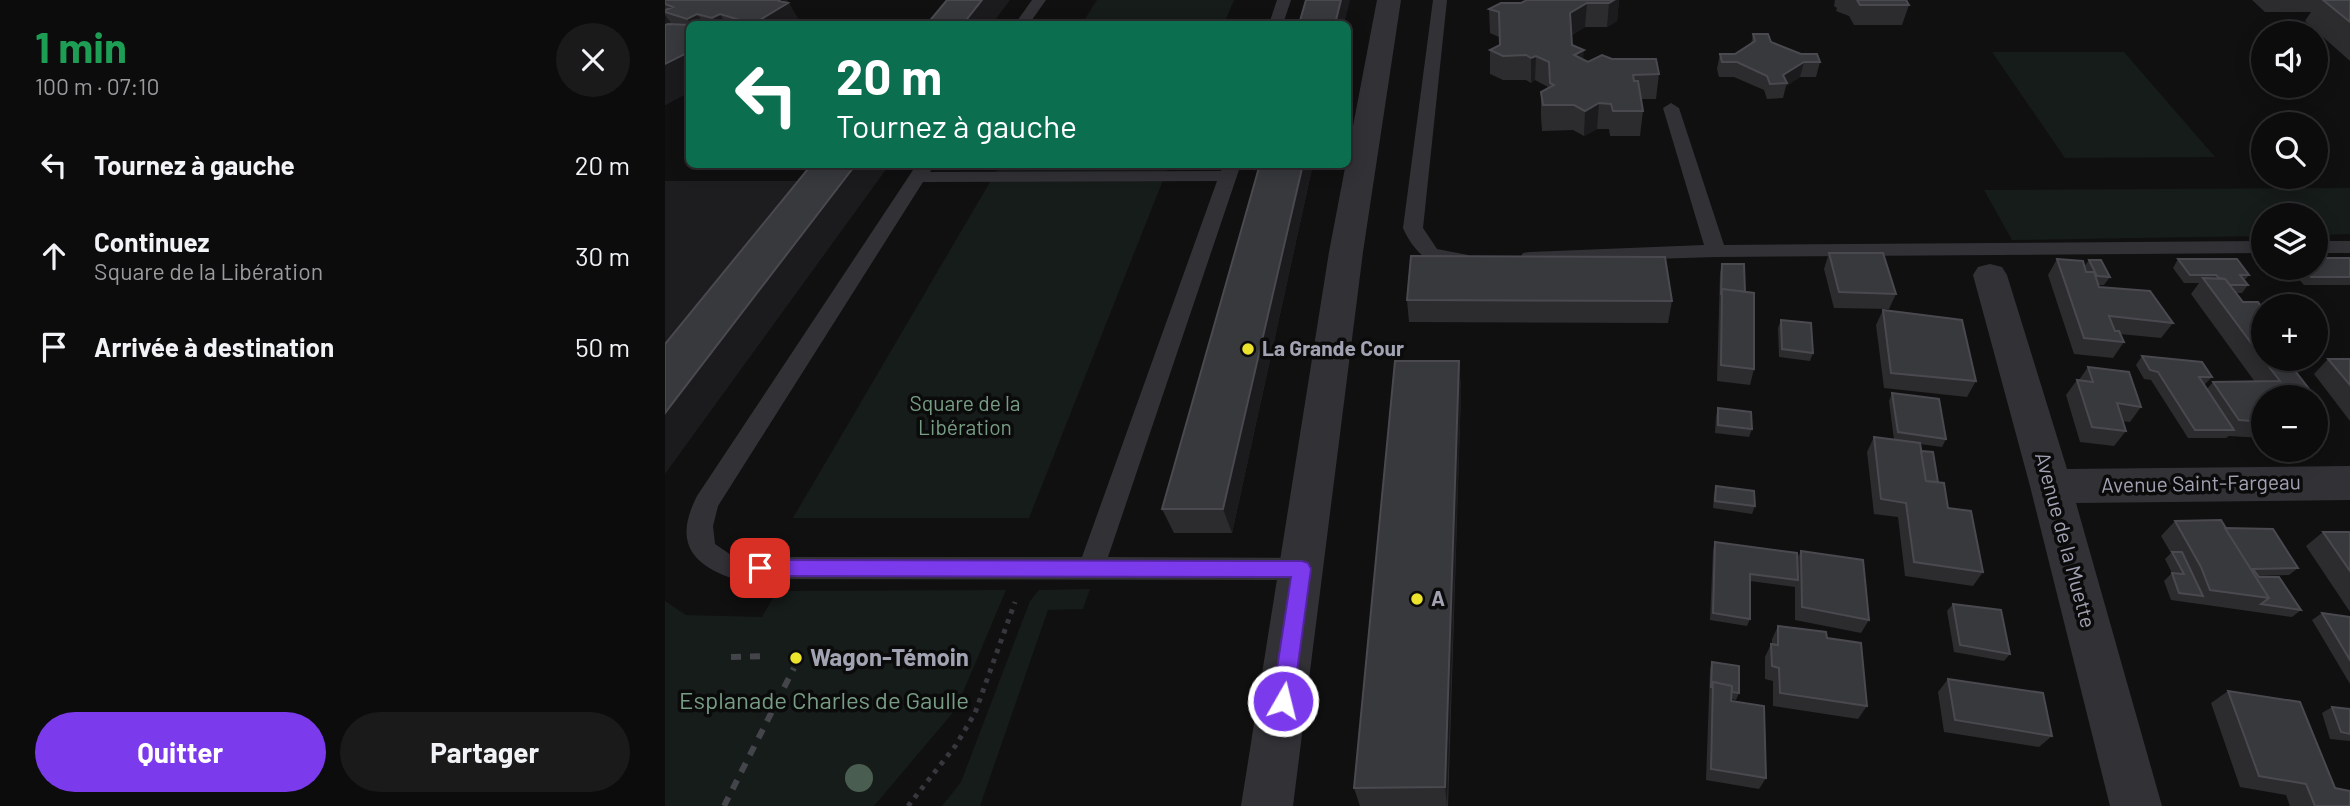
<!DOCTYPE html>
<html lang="fr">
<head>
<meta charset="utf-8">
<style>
	body { margin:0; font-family:Barlow,sans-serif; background:#1a1a1b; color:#f1f3f6; height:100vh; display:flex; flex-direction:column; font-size:26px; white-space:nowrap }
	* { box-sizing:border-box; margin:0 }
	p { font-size:23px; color:#9a9b9d }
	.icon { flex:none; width:38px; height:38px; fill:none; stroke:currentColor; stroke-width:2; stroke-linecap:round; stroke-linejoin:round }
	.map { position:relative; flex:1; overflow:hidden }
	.sheet { display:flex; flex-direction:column; background:#0c0c0d; width:665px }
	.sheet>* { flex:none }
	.guide { position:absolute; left:21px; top:21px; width:665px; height:147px; border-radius:10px; box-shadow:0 4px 18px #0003,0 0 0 2px #2c2c2e; background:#0b6e4f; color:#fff; overflow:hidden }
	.tools { position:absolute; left:1586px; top:21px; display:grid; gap:14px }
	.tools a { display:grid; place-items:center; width:77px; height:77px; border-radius:50%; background:#0c0c0d; box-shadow:0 4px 18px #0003,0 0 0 2px #2c2c2e; font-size:35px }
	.pin { position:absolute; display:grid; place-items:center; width:60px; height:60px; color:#fff; margin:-30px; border-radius:14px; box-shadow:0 4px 10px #0006 }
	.me { position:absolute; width:77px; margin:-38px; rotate:8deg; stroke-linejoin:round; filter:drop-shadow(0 0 5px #0008) }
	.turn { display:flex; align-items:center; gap:24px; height:147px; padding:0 35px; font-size:32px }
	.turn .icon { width:91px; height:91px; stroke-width:2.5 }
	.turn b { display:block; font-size:49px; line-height:60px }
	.round { display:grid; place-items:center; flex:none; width:74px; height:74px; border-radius:37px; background:#1a1a1b }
	.summary { display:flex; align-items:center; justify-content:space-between; height:119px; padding:0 35px }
	h1 { font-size:42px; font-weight:700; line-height:52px; color:#1e9e55 }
	.action { display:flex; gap:14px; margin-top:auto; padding:14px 35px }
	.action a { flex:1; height:80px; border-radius:42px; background:#7c3aed; color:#fff; font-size:28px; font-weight:700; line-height:80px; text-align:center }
	.action a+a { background:#1a1a1b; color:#f1f3f6 }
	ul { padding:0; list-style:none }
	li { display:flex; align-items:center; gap:21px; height:91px; padding:0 35px }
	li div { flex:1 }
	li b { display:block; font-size:26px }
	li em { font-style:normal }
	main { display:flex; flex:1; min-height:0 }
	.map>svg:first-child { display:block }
	.built { fill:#1d1c1e }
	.green { fill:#161c19 }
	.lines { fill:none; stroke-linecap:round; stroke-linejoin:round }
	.path { stroke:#37373d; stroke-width:5; stroke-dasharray:4.5 6; stroke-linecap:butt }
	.lane { fill:#323136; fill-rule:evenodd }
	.street { fill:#323136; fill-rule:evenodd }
	.rail { stroke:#44444b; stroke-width:6; stroke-dasharray:10 9; stroke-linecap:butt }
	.tree { fill:#495e51 }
	.wall { fill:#2c2c2f }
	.shaded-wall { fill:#1b1b1d }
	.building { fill:#38393d; stroke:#49494f; stroke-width:2 }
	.route { fill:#7c3aed; stroke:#51269a; stroke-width:2 }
	.poi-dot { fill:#ece32d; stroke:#0b0b0c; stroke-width:2.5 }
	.labels { text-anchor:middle; stroke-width:7; stroke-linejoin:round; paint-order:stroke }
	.poi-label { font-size:21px; font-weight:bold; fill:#a1a2b2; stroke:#0b0b0c; text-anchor:start }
	.park-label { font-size:21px; fill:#789d85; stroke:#0b0b0c }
	.street-label { font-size:21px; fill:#a1a2b2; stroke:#0b0b0c }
	.near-poi-label { font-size:24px; font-weight:bold; fill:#a1a2b2; stroke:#0b0b0c; text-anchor:start }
	.near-park-label { font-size:24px; fill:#789d85; stroke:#0b0b0c }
</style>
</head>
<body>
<main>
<section class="sheet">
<div class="summary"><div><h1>1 min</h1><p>100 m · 07:10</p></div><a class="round"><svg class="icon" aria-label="close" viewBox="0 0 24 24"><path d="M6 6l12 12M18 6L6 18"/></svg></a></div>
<ul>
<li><svg class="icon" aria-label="left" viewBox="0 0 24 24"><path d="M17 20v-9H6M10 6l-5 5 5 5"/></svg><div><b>Tournez à gauche</b></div><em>20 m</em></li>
<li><svg class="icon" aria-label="ahead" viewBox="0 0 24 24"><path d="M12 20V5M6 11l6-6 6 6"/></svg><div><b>Continuez</b><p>Square de la Libération</p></div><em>30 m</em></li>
<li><svg class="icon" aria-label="arrive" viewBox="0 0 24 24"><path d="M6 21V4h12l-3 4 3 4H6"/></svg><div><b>Arrivée à destination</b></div><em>50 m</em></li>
</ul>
<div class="action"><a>Quitter</a><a>Partager</a></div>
</section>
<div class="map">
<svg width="1685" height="806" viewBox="0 0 1685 806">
	<rect width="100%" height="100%" fill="#101011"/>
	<polygon class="built" points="0,181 151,181 0,366"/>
	<g class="green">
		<polygon points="432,0 569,0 559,24 417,24"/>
		<polygon points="1327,52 1459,52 1550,157 1400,158"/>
		<polygon points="335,165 504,165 364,518 128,518"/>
		<polygon points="1685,188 1685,234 1650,235 1650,215 1598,215 1598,236 1347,240 1319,190"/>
		<polygon points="425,589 418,609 383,610 315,806 277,806 296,782 365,601 374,590"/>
		<polygon points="341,590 291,709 209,806 0,806 0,601 21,615 97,617 112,591"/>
	</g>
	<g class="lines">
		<polyline class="path" points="243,806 291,745 310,713 350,602"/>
		<g class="lane">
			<polygon points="367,0 381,0 364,24 350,24"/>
			<polygon points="612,0 626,0 618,24 604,24"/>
			<path d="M768,0H782L758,228L772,249L803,255L806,260L803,265C771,273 750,255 738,228Z"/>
			<polygon points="1006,103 1014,108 1059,245 1598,241 1598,253 1051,257 858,263 855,258 858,253 865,252 1039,245 998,108"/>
			<path d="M252,164H270L265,172L556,171L558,164H576L443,557L637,558L646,561L650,569L646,577L637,580L69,579C25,564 9,541 32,496ZM552,181L417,557H69L50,544L48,526L53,506L258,182Z"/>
			<rect x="1650" y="241" width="35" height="12"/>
		</g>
		<g class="street">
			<polygon points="712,0 736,0 698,252 628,806 576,806 664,252"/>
			<polygon points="1325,264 1337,267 1342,275 1402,469 1685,466 1685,500 1411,503 1497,806 1445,806 1365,486 1308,275 1313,267"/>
		</g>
		<g class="rail">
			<polyline points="66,657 101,656"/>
			<polyline points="161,658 208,656"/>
			<polyline points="59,806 129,668"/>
		</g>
	</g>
	<circle class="tree" cx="194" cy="778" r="14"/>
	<g class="wall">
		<polygon points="0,0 122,0 136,24 24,24 24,92 0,105"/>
		<polygon points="862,0 954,0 952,21 942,27 920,27 907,35 907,45 918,60 923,62 947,59 994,74 991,99 976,99 978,111 975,136 945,136 944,129 932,129 919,136 908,130 877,131 876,117 876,92 883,88 883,87 870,80 866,83 861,80 838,80 825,74 825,50 835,45 834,37 825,33 824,9 856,3"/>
		<polygon points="1170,0 1243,0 1242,2 1244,5 1237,25 1189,25 1184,16 1171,11 1172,8 1169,6"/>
		<polygon points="1587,0 1685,0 1685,61 1640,21 1646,12 1600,12"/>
		<polygon points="1088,34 1155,62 1151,77 1135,77 1121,86 1118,98 1102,99 1099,90 1069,77 1054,77 1052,69 1055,54 1070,54 1086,44"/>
		<polygon points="595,164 648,164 567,533 509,533 497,509"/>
		<polygon points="1164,253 1231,294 1224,309 1169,308 1159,269"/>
		<polygon points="1685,258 1685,285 1639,285 1624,268 1650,268"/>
		<polygon points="1392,259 1419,267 1424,260 1445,277 1439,285 1433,285 1434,287 1508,323 1496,338 1455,334 1459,342 1448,358 1409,354 1383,275"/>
		<polygon points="1513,259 1572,259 1584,275 1579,281 1583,285 1577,293 1571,293 1578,302 1593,302 1598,309 1598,359 1621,359 1661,411 1650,422 1650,397 1598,397 1598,438 1564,436 1561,438 1523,438 1486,380 1479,379 1471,365 1477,356 1537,362 1547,377 1539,385 1542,389 1548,382 1590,382 1526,294 1534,283 1519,283 1508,268"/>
		<polygon points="1057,264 1080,292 1089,369 1085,385 1052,381 1055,273"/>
		<polygon points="742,300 1007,301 1003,323 744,322"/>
		<polygon points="1218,310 1311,381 1302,397 1219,388 1211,325"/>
		<polygon points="1116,320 1148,353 1145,361 1114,357 1113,328"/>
		<polygon points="1663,359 1685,359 1685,421 1649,374"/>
		<polygon points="794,361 796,391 783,806 695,806 689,788"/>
		<polygon points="1423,367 1476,407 1465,422 1457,421 1461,431 1449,446 1415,442 1401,395 1412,380 1414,380"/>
		<polygon points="1227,393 1281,439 1277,447 1255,444 1256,451 1273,482 1283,508 1318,572 1308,586 1240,576 1233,517 1209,514 1202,452 1209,437 1229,440 1224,401"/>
		<polygon points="1053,408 1087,429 1084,437 1050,433 1051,416"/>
		<polygon points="1051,486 1090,506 1087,514 1048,508 1049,494"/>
		<polygon points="1510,521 1560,528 1633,568 1624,575 1593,576 1636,610 1627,617 1506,600 1499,581 1507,573 1500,559 1506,553 1496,536"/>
		<polygon points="1658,532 1685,532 1685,612 1641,546"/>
		<polygon points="1050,542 1132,558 1136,551 1204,620 1196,633 1130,620 1130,587 1085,581 1085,619 1082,626 1045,620 1048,550"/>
		<polygon points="1288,604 1345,654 1339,661 1289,652 1282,611"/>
		<polygon points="1657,613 1685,617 1685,684 1647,620"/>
		<polygon points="1113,626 1162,638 1202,706 1193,719 1108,706 1108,681 1100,679 1100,657 1106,644 1107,644 1107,639"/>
		<polygon points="1047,662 1074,693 1071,700 1066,699 1101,778 1094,789 1041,780 1045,669"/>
		<polygon points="1283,679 1387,736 1374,747 1279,732 1273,692"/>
		<polygon points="1563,691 1670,788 1685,806 1625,806 1621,795 1575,787 1546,703"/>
		<polygon points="1667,707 1685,709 1685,741 1665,739 1657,713"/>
	</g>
	<g class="shaded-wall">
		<polygon points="115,0 122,0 136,24 88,24"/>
		<polygon points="317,0 345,0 327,24 298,24"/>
		<polygon points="676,0 685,0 679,24 670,24"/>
		<polygon points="949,0 954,0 952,21 942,27 944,3"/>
		<polygon points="922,3 920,27 903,37 905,13"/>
		<polygon points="32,14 39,24 26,24 22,19"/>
		<polygon points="55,14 61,24 51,24 47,18"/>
		<polygon points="0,15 6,23 0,26"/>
		<polygon points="919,50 917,74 909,55"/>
		<polygon points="24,52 24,92 0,105 0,64"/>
		<polygon points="871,56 870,80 866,83 866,58"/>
		<polygon points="1139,62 1135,77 1121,86 1122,83 1118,75"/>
		<polygon points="934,103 932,129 919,136 920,111"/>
		<polygon points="191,164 225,164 0,474 0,413"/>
		<polygon points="638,164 648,164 567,533 558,509"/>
		<polygon points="794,361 796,391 782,806 780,787"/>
	</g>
	<g class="building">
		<polygon points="0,0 115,0 114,1 123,3 88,24 55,14 47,18 32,14 22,19 0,12 0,10 8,7 0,4"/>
		<polygon points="282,0 317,0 298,24 262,24"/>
		<polygon points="641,0 676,0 670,24 634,24"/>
		<polygon points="862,0 949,0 944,3 922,3 905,13 907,45 919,50 909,55 923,62 937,55 947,59 991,59 994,74 968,75 969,81 973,81 978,111 948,111 946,104 934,103 920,111 909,105 878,105 876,92 889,85 885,83 884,62 871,56 866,58 861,55 838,56 825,50 835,45 834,12 824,9 836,3 856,3"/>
		<polygon points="1192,0 1241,0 1244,5 1195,5"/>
		<polygon points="1658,0 1685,0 1685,22"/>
		<polygon points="3,24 24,25 24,52 0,64 0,25"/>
		<polygon points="1088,34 1103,34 1106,42 1136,54 1152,54 1155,62 1139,62 1118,75 1122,83 1105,84 1102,76 1072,62 1057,62 1055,54 1070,54 1090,41"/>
		<polygon points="147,164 191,164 0,413 0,344"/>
		<polygon points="595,164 638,164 558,509 497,509"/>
		<polygon points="1164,253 1218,253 1231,294 1174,292"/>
		<polygon points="746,256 1000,257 1007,301 742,300"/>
		<polygon points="1650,258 1685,258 1685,277 1646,277 1638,268 1650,268"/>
		<polygon points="1392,259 1418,261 1421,272 1429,272 1434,287 1485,291 1508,323 1444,316 1450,331 1454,331 1459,342 1419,338"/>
		<polygon points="1513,259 1572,259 1584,275 1575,275 1583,285 1565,285 1560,279 1554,278 1551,275 1525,275"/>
		<polygon points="1424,260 1436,260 1445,277 1432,276"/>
		<polygon points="1057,264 1079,264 1080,292 1057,289 1056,295"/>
		<polygon points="1538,278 1560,279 1578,302 1593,302 1598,309 1598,359"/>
		<polygon points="1057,289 1089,293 1089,369 1056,365"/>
		<polygon points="1218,310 1297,320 1311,381 1226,373"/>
		<polygon points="1116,320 1146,323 1148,353 1117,349"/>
		<polygon points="1477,356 1537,362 1547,377 1534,377 1569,430 1530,430 1493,372 1485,370"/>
		<polygon points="1598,359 1621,359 1661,411 1650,412 1650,397 1598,397 1598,422 1574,420 1548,382 1615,381"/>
		<polygon points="1663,359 1685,359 1685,385"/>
		<polygon points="730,361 794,361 780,787 689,788"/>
		<polygon points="1423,367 1464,372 1476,407 1452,403 1461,431 1427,427 1412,380 1428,382"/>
		<polygon points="1227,393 1274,399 1281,439 1233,432"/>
		<polygon points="1053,408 1086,412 1087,429 1053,425"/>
		<polygon points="1209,437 1255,443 1261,481 1279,483 1283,508 1306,511 1318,572 1249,562 1241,503 1216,499"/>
		<polygon points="1256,451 1268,452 1273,482 1261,481"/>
		<polygon points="1051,486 1089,491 1090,506 1050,501"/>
		<polygon points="1556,520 1604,598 1545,590 1536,567 1510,521"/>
		<polygon points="1560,528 1608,529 1633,568 1588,569 1594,577 1614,577 1636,610 1596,604 1604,598"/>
		<polygon points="1658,532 1685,532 1685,571"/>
		<polygon points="1050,542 1132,553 1133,580 1085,574 1085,619 1048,613"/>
		<polygon points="1136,551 1198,560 1204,620 1137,607"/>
		<polygon points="1507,552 1517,552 1538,596 1514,593 1507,573 1519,574"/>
		<polygon points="1288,604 1336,610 1345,654 1295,645"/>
		<polygon points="1657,613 1685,617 1685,660"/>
		<polygon points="1113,626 1161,632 1162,638 1196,643 1202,706 1115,693 1114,668 1107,666 1106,644 1113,645"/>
		<polygon points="1047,662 1074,666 1074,693 1067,692 1067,686 1048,682 1046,688"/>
		<polygon points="1283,679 1378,693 1387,736 1290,720"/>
		<polygon points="1048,682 1067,686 1066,701 1099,706 1101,778 1046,769"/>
		<polygon points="1563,691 1635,702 1670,788 1685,791 1685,806 1650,806 1641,784 1594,776"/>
		<polygon points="1667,707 1685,709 1685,734 1676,732"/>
	</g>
	<polygon class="route" points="95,560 637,561 643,563 646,569 628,701 625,708 618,711 610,708 607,701 626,577 95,576 89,574 86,568 89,563"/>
	<g class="poi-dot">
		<circle cx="583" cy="349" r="7"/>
		<circle cx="752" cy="599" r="7"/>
		<circle cx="131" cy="658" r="7"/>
	</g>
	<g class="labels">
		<g class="poi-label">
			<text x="597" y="356">La Grande Cour</text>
			<text x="766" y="606">A</text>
		</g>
		<g class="park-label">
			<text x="300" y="411">Square de la<tspan x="300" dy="24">Libération</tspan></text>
		</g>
		<g class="street-label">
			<text transform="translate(1536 484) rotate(-1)" y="7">Avenue Saint-Fargeau</text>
			<text transform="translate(1400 540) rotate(75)" y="7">Avenue de la Muette</text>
		</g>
		<g class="near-poi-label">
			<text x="145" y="666">Wagon-Témoin</text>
		</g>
		<g class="near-park-label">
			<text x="159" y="709">Esplanade Charles de Gaulle</text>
		</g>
	</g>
</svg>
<div class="tools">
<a><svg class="icon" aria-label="sound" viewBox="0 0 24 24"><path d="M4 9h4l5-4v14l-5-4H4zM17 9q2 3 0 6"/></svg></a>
<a><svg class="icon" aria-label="search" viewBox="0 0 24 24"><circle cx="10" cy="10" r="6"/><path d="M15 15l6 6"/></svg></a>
<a><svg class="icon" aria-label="layers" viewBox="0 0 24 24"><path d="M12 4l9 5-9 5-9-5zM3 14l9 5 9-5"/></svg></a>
<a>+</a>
<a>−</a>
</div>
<div class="pin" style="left:95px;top:568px;background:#d93025"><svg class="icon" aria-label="arrive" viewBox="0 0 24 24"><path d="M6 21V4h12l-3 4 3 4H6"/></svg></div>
<svg class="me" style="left:618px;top:701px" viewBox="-20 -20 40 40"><circle r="17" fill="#7c3aed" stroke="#fff" stroke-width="3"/><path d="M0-11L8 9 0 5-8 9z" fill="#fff"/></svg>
<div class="guide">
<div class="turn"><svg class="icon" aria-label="left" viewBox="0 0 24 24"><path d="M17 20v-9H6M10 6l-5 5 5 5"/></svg><div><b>20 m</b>Tournez à gauche</div></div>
</div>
</div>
</main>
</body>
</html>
